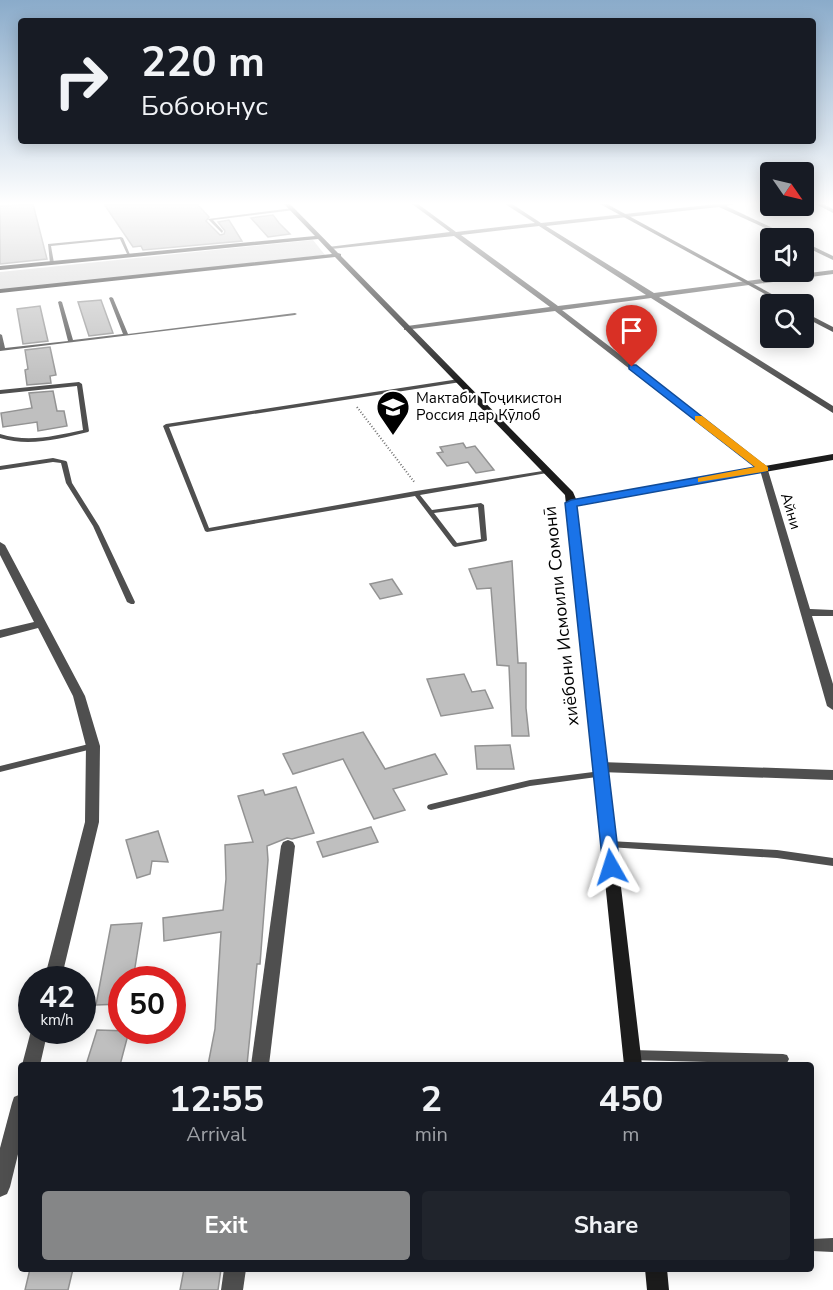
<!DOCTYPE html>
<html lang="en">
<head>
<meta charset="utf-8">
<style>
	body { margin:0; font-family:"Nunito Sans",sans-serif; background:#20242c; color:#f1f3f6; height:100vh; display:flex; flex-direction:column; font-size:22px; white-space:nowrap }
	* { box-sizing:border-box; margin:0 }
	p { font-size:20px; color:#9ea1a6 }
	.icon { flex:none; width:33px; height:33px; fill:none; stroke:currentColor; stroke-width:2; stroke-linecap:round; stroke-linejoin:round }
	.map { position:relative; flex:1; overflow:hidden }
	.sheet { position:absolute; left:18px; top:1062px; width:796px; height:210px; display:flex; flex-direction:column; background:#171b24; border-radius:6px; box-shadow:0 3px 15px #0003 }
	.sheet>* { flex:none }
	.hud { position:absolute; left:18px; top:18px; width:798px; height:126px; border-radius:6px; box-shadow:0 3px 15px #0003; background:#171b24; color:#f1f3f6; overflow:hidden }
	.needle { width:39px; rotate:124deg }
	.controls { position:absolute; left:760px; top:162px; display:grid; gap:12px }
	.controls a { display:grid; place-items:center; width:54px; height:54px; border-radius:6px; background:#171b24; box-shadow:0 3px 15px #0003; font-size:30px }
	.speed { position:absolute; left:18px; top:966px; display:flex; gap:12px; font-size:30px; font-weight:700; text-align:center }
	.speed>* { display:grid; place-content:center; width:78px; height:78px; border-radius:50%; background:#171b24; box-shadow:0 3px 15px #0003; line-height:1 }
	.speed small { font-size:15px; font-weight:400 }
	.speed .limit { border:9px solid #d22; background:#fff; color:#111 }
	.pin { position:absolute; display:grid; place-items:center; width:51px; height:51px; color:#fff; margin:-62px -26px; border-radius:50% 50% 50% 0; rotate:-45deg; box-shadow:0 0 6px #0007 }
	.pin .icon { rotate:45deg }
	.me { position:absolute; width:66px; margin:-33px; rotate:354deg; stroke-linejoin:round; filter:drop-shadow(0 0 4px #0008) }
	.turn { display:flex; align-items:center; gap:21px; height:126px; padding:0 24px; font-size:27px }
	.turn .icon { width:78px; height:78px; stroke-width:2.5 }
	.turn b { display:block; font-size:42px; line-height:51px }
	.eta { display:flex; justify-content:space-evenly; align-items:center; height:102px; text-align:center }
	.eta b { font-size:36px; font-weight:700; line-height:42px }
	.button { display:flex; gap:12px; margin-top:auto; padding:12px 24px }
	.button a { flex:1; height:69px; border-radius:6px; background:#858687; color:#fff; font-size:24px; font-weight:700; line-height:69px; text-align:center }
	.button a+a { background:#20242c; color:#f1f3f6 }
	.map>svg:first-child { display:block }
	.green { fill:#d6d6d6 }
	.building { fill:#bfbfbf; stroke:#939393; stroke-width:1.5 }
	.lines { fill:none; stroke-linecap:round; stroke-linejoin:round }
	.path { stroke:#717171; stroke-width:2; stroke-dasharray:1 2; stroke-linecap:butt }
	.lane { fill:#4f4f4f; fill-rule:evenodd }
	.street { fill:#4f4f4f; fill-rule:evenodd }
	.secondary { fill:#1c1c1c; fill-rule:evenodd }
	.route { fill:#1a73e8; stroke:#114b97; stroke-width:1.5 }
	.slow { fill:#f59e0b }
	.labels { text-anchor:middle; stroke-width:4.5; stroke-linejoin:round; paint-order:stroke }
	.far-poi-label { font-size:15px; fill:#000; stroke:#fff; text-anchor:start }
	.far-street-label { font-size:15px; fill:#000; stroke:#fff }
	.street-label { font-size:18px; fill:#000; stroke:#fff }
</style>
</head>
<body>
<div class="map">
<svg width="833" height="1290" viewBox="0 0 833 1290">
	<rect width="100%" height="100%" fill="#fff"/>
	<polygon class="green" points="313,240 325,255 0,290 0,272"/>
	<g class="building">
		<polygon points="33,204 47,259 0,264 0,206"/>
		<polygon points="104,204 197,204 209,217 206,221 220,235 224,234 225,231 218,222 229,220 242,241 143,250 141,246 133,247"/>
		<polygon points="273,215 279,223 290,234 268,237 251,218"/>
		<polygon points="101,300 113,333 89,336 78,302"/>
		<polygon points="40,306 48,341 23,344 17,309"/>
		<polygon points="50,347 56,375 50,376 51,383 27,385 25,370 28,369 25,350"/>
		<polygon points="53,391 57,411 64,411 67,426 38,431 37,422 3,427 1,413 32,408 29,393"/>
		<polygon points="463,443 466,448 475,446 494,470 476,473 468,462 447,466 437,453 443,452 440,447"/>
		<polygon points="512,561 518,663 526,663 526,708 529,736 512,736 509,666 497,665 491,588 477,589 469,569"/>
		<polygon points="392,579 402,594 380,599 370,584"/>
		<polygon points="464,674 472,692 485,690 493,708 441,716 427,679"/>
		<polygon points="363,732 385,769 435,754 447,774 393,789 405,810 374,819 343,759 293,774 283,754"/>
		<polygon points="510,745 514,769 477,769 475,746"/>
		<polygon points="296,787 314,833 292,839 287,838 267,846 268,860 260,964 257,964 247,1065 208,1065 215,1029 221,932 164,941 163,918 223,910 226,879 225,845 253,842 238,796 263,790 265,795"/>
		<polygon points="371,827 378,842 323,857 317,842"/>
		<polygon points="158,831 168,862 152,861 150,874 137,878 126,840"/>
		<polygon points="142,923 133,980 122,980 122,1004 96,1005 111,925"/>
		<polygon points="97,1030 129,1031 120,1065 86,1065"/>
		<polygon points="30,1269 73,1269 68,1290 25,1290"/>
		<polygon points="184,1269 221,1269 218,1290 180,1290"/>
	</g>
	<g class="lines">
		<polyline class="path" points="357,407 415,483"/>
		<g class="lane">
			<polygon points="293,208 294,210 213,220 223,231 222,233 208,219"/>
			<polygon points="121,237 123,238 131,257 128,256 120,239 51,246 54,263 52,264 50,263 48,244"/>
			<polygon points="111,297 113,298 128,334 295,313 297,314 295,315 0,351 0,334 2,335 5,348 68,341 58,302 60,301 62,302 73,340 123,334 109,298"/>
			<path d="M459,379L461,380V382L169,427L209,528L416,491L549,470L550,471L547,473L420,495L432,510L481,503L484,505L487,540L486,541L455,547L453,546L415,496L207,532L205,531L163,426L166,424ZM478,507L481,539L457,543L434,513Z"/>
			<path d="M79,382L82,384L89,431L88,432C59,439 29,447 0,438V434C29,443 54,436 83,430L77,386L0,394V390Z"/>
			<polygon points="53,458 66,461 67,462 72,483 99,526 135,602 134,604 131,604 127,602 93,526 66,483 61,463 53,462 0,470 0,466"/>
			<polygon points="93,743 96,744 97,746 96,748 0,772 0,766"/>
			<polygon points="601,771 604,772 605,774 604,776 530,786 431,810 428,809 427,807 428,805 431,804 530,780"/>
			<polygon points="609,841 777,850 833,858 833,866 777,858 609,847 606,846 604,844 606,842"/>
			<polygon points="632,1050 783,1054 787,1055 789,1059 787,1063 783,1064 632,1060 628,1059 626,1055 628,1051"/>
			<polygon points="833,1238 833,1252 812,1251 812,1239"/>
		</g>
		<g class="street">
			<path d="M412,204H418L456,232L535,223L505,204H512L541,223L717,204H734L726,206L794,238H787L719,207L546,226L654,293L833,270V274L659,297L833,406V413L651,298L562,310L767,467L810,609L833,610V616H812L833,684V710L827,706L760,470L555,311L404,330V326H407L550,307L454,236L331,249L328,247L450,232ZM539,226L646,295L558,306L461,235Z"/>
			<polygon points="816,204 823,204 833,209 833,213"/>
			<polygon points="804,242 833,256 833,260 804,246"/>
			<polygon points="0,542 5,545 85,696 100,746 99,822 61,980 44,980 85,822 86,746 73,696 38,628 0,638 0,630 34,622 0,555"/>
			<polygon points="600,762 833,770 833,780 600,772 595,770 593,767 595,764"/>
			<polygon points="288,840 293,842 295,846 269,1065 251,1065 281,846 283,842"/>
			<polygon points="32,1027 32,1030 48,1030 40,1065 22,1065"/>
			<polygon points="21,1094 21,1142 10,1187 7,1194 0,1197 0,1148 12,1103 14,1097"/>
			<polygon points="224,1269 246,1269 243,1290 221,1290"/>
		</g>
		<g class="secondary">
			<polygon points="284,204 290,204 338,253 341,254 341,256 573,492 576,499 833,454 833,460 576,505 642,1065 624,1065 565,495 335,257 0,293 0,289 332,254 318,239 0,270 0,266 315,236"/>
			<polygon points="600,204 607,204 790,304 783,304"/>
			<polygon points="804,312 833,327 833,332 804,317"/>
			<polygon points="645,1269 667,1269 669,1290 647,1290"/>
		</g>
	</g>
	<linearGradient id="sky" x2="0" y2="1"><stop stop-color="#8aabca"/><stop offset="0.53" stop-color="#fff"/><stop offset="1" stop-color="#fff" stop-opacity="0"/></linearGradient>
	<rect width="833" height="384" fill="url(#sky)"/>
	<polygon class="route" points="629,365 636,365 769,469 764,472 577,506 620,867 618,872 611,874 605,872 603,867 565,503 571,500 755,467 629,369"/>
	<polygon class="slow" points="695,416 702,416 768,467 768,471 698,482 698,478 755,467 695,421"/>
	<defs>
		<symbol id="school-pin" viewBox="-11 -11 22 30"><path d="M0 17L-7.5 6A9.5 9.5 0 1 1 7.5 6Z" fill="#000" stroke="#fff"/><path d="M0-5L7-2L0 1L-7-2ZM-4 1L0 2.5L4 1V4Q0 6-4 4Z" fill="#fff"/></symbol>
	</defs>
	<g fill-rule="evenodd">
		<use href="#school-pin" x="374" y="388" width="38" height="52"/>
	</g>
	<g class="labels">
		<g class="far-poi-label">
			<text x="416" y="403">Мактаби Тоҷикистон<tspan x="416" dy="17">Россия дар Кӯлоб</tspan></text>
		</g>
		<g class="far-street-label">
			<text transform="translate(791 511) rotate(73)" y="5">Айни</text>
		</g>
		<g class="street-label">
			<text transform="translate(561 616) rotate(-96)" y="6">хиёбони Исмоили Сомонӣ</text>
		</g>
	</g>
</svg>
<div class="controls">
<a><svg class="needle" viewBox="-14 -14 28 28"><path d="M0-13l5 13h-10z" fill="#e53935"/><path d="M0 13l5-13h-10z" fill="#9ea1a6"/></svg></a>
<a><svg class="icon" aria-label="sound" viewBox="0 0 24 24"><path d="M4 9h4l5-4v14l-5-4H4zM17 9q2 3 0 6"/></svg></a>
<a><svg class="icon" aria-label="search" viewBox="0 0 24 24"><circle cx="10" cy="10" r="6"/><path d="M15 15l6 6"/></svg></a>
</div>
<div class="speed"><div>42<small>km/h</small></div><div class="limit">50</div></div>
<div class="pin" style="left:632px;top:367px;background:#d93025"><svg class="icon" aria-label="arrive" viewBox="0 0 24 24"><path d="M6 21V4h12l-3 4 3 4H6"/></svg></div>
<svg class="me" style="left:611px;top:867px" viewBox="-20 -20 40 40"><path d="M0-17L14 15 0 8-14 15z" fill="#1a73e8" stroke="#fff" stroke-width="4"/></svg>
<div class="hud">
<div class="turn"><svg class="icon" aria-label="right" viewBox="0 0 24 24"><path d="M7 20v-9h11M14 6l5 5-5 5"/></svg><div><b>220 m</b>Бобоюнус</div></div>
</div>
<section class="sheet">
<div class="eta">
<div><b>12:55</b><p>Arrival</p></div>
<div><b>2</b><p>min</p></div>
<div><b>450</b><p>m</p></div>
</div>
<div class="button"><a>Exit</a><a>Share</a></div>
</section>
</div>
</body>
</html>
